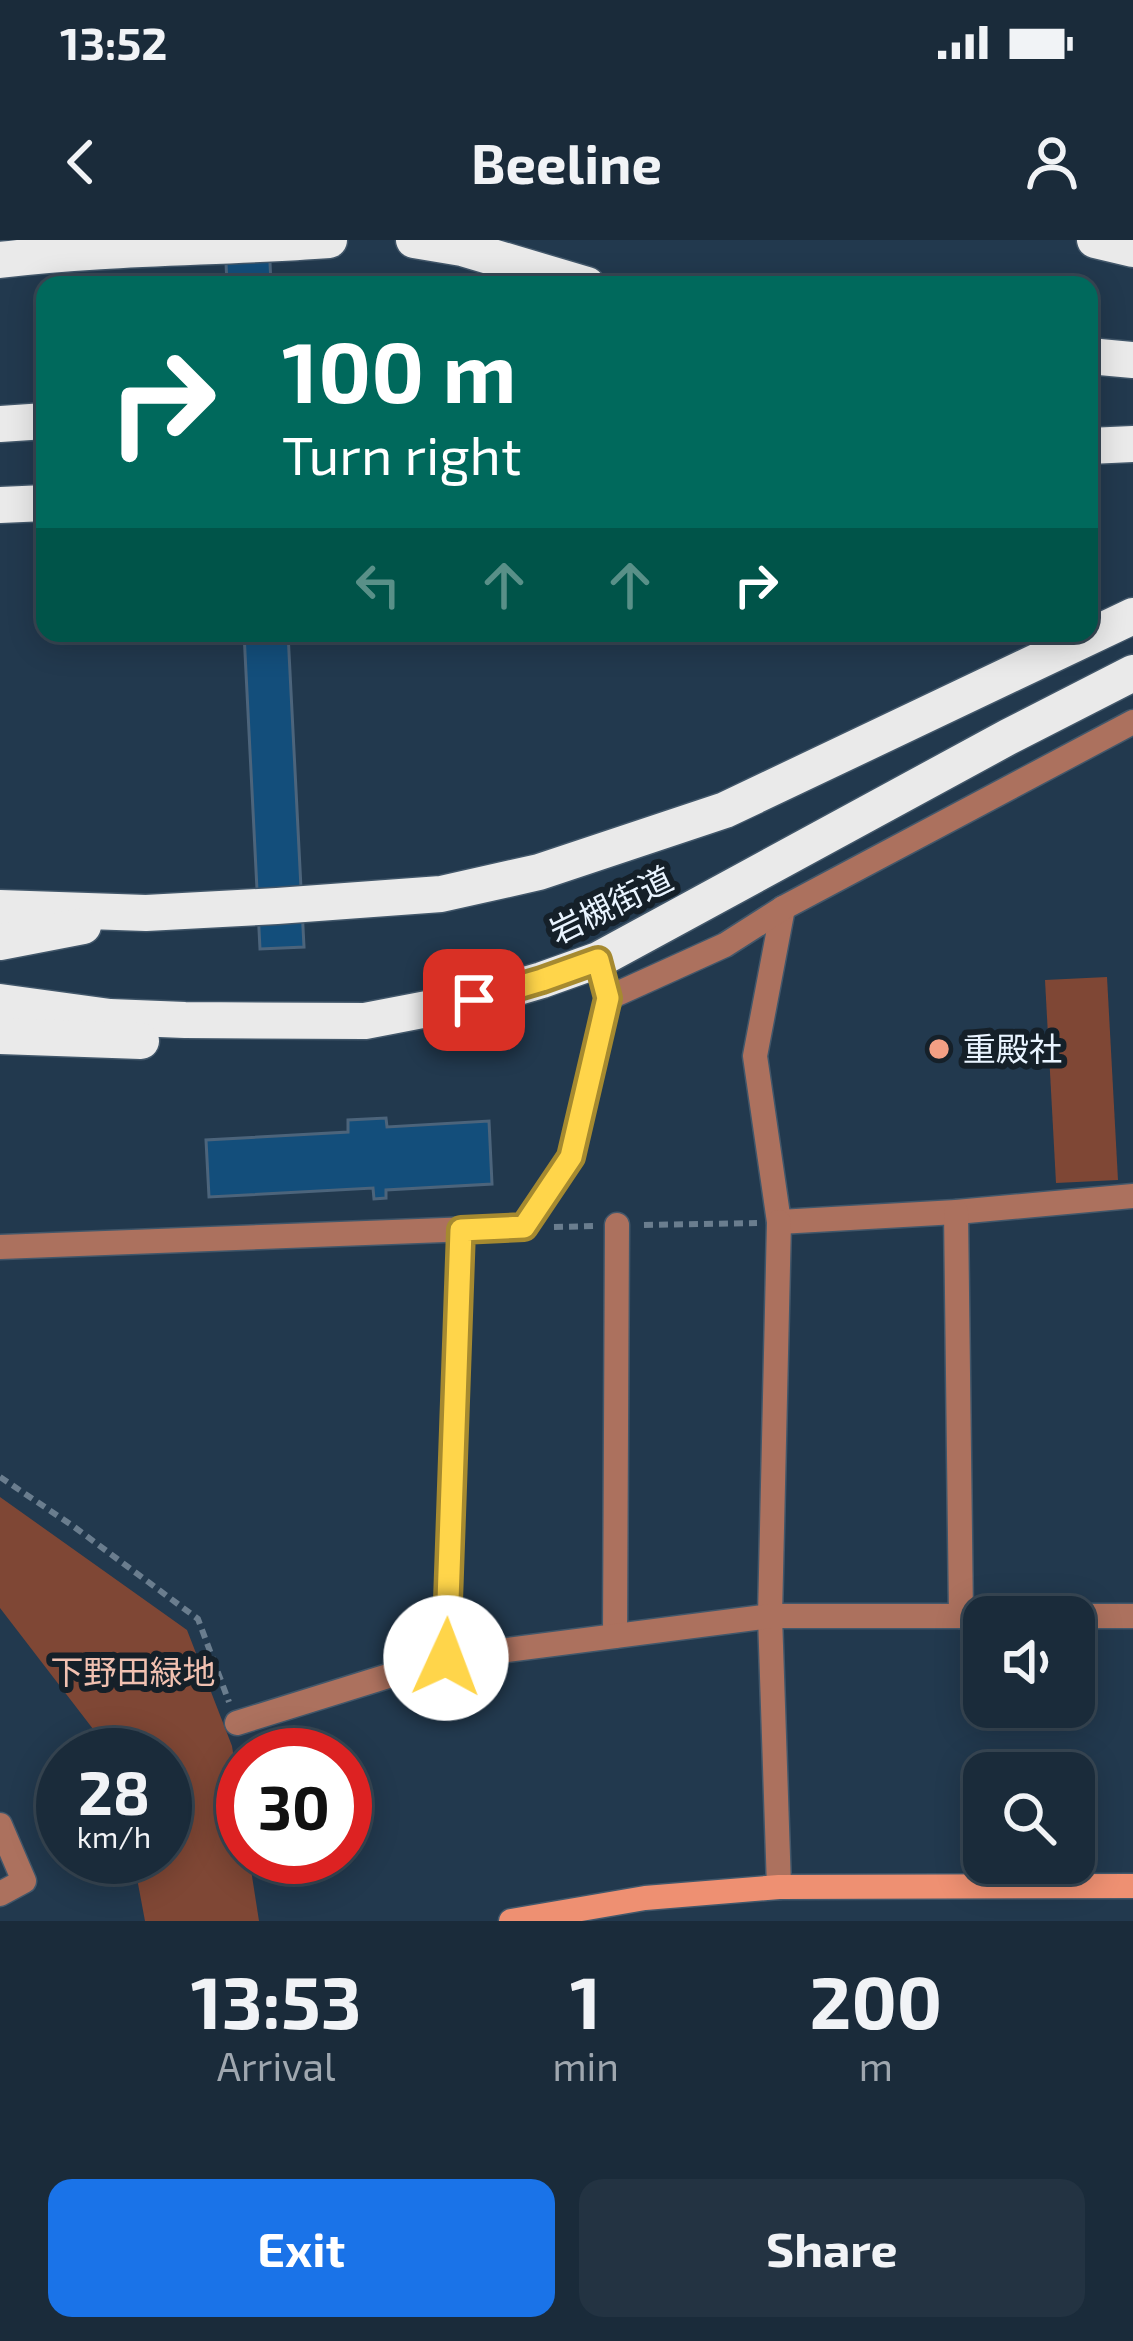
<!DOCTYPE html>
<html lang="en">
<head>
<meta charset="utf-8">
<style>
	body { margin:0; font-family:"Exo 2","Noto Sans JP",sans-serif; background:#233342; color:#f1f3f6; height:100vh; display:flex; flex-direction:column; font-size:45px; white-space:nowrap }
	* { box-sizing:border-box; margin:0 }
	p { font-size:39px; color:#9fa7af }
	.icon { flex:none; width:66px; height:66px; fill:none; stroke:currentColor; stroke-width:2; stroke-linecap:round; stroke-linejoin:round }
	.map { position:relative; height:1681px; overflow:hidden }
	.details { display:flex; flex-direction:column; background:#1a2b3a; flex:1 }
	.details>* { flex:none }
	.guide { position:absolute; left:36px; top:36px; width:1062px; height:366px; border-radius:24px; box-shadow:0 6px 30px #0003,0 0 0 3px #384754; background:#00695c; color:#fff; overflow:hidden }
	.fabs { position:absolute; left:963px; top:1356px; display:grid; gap:24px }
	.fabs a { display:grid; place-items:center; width:132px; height:132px; border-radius:24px; background:#1a2b3a; box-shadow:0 6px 30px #0003,0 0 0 3px #384754; font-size:60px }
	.speed { position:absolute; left:36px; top:1488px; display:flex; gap:24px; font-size:60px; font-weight:700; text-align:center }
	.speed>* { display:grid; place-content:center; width:156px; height:156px; border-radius:50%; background:#1a2b3a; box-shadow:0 6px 30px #0003,0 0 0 3px #384754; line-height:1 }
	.speed small { font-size:30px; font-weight:400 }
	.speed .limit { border:18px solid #d22; background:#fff; color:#111 }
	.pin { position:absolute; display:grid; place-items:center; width:102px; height:102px; color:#fff; margin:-51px; border-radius:24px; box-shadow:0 6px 18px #0006 }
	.me { position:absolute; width:132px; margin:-66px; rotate:2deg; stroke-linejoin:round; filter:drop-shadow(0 0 9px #0008) }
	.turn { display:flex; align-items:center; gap:42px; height:252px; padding:0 48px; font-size:54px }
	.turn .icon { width:156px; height:156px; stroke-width:2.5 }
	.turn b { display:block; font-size:84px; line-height:102px }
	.lanes { display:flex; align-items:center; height:114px; padding:0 48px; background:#0003; justify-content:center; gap:60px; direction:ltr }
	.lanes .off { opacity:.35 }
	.eta { display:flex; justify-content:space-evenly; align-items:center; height:204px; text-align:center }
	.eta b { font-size:72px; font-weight:700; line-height:84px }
	.action { display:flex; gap:24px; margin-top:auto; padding:24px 48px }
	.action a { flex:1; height:138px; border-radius:24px; background:#1a73e8; color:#fff; font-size:48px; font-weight:700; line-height:138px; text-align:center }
	.action a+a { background:#233342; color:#f1f3f6 }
	.status { display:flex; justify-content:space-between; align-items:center; height:84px; padding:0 60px; background:#1a2b3a; direction:ltr }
	.status svg { height:33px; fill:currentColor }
	header { display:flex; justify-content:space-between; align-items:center; height:156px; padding:0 48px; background:#1a2b3a; font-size:54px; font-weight:700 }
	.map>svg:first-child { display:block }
	.green { fill:#7f4735 }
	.building { fill:#134e7b; stroke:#4c647b; stroke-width:3 }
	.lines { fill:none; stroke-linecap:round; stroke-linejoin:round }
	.street-casing { stroke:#42576a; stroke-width:27 }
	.secondary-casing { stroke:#42576a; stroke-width:27 }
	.highway-casing { stroke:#42576a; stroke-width:39 }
	.path { stroke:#6a7d8e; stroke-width:6; stroke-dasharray:9 6; stroke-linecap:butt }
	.street { stroke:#ac715e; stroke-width:24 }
	.secondary { stroke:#ee9072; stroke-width:24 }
	.highway { stroke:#eaeaea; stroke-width:36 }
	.route-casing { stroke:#a68a30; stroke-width:30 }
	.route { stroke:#ffd54a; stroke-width:21 }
	.poi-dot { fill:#f39f84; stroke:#152029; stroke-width:4.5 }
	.labels { text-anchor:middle; stroke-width:12; stroke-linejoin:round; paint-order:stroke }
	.street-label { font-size:33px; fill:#e9f4ff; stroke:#152029 }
	.poi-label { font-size:33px; fill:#e9f4ff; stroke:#152029; text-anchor:start }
	.park-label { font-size:33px; fill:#f1c1b1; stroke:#152029 }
</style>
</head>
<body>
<div class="status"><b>13:52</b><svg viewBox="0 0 49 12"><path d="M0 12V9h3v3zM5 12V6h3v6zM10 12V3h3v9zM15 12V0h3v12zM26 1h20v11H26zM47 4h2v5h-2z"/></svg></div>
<header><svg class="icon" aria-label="back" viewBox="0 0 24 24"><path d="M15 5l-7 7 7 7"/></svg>Beeline<svg class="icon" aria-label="person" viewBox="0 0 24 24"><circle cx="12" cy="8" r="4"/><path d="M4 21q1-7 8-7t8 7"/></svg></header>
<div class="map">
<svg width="1133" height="1681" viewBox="0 0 1133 1681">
	<rect width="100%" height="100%" fill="#22394e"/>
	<g class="green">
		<polygon points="1107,737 1118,940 1056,943 1045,740"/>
		<polygon points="0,1257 187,1390 232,1506 243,1579 243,1617 249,1617 259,1681 145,1681 133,1617 165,1617 165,1515 113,1515 0,1368"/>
	</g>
	<g class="building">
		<polygon points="225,0 269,0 271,45 227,45"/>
		<polygon points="244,393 288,393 304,707 260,709"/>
		<polygon points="386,878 387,887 489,881 492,944 386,950 386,958 374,959 373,948 209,957 206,900 348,892 348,880"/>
	</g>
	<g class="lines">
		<defs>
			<g id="street">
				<polyline points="783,668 755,816 779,982 956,972 1133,956"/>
				<polyline points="608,758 725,705 783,668 1133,482"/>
				<polyline points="956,972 961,1376"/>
				<polyline points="779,982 770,1376 779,1647"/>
				<polyline points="0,1007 523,987 571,917 608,758 598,720"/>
				<polyline points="615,1396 617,985"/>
				<polyline points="446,1418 461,990"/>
				<polyline points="237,1483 446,1418 770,1376 1133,1376"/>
				<polyline points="0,1585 24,1641 0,1654"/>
			</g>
			<polyline id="secondary" points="511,1681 645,1658 779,1647 1133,1646"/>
			<g id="highway">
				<polyline points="414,0 462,8 587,45"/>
				<polyline points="1095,0 1133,9"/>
				<path d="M0,20C109,7 219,8 329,0"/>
				<polyline points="1089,116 1133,120"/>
				<polyline points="0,184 45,181"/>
				<polyline points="1089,206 1133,204"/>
				<polyline points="0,265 45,263"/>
				<polyline points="0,668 146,673 277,666 441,654 539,632 725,570 1133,376"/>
				<polyline points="0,702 83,686"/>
				<polyline points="0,762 110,777 185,780 365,781 474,760 542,740 598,720 1008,497 1133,433"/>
				<polyline points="0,796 141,801"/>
			</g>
		</defs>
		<use href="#street" class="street-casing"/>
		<use href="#secondary" class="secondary-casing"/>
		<use href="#highway" class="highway-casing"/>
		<g class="path">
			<polyline points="644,985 757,983"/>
			<polyline points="554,987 595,986"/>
			<polyline points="0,1237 73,1286 198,1379 229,1462"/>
		</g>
		<use href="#street" class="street"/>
		<use href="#secondary" class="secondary"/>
		<use href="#highway" class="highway"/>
	</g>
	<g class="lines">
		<defs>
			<polyline id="route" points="446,1418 461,990 524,987 571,917 608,758 598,720 542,740 474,760"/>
		</defs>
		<use href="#route" class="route-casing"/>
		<use href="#route" class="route"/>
	</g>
	<circle class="poi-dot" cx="939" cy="809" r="12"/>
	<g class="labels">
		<g class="street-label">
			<text transform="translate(611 665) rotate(-26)" y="12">岩槻街道</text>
		</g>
		<g class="poi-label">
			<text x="963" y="821">重殿社</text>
		</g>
		<g class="park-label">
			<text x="133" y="1444">下野田緑地</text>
		</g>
	</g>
</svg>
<div class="fabs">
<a><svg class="icon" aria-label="sound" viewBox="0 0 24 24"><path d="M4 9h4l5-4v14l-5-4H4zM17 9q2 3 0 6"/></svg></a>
<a><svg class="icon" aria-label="search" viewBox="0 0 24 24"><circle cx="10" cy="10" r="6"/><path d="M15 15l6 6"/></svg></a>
</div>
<div class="speed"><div>28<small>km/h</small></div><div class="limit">30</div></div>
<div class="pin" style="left:474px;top:760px;background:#d93025"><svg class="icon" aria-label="arrive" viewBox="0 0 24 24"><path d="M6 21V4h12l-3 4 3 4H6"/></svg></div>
<svg class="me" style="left:446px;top:1418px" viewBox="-20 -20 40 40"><circle r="19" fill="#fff"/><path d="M0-13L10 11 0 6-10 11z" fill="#ffd54a"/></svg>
<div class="guide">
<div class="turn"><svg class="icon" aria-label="right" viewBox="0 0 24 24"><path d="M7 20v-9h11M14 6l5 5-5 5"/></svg><div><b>100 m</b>Turn right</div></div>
<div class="lanes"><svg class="icon off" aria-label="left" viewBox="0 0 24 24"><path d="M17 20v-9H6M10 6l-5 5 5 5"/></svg><svg class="icon off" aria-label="ahead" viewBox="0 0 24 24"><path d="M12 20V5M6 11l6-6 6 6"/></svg><svg class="icon off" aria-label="ahead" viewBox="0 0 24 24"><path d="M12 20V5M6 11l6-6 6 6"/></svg><svg class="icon" aria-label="right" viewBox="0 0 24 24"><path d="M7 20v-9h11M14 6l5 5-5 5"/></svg></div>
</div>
</div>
<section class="details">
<div class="eta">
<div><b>13:53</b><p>Arrival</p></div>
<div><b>1</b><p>min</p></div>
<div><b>200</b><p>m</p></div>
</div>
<div class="action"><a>Exit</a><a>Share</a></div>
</section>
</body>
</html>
